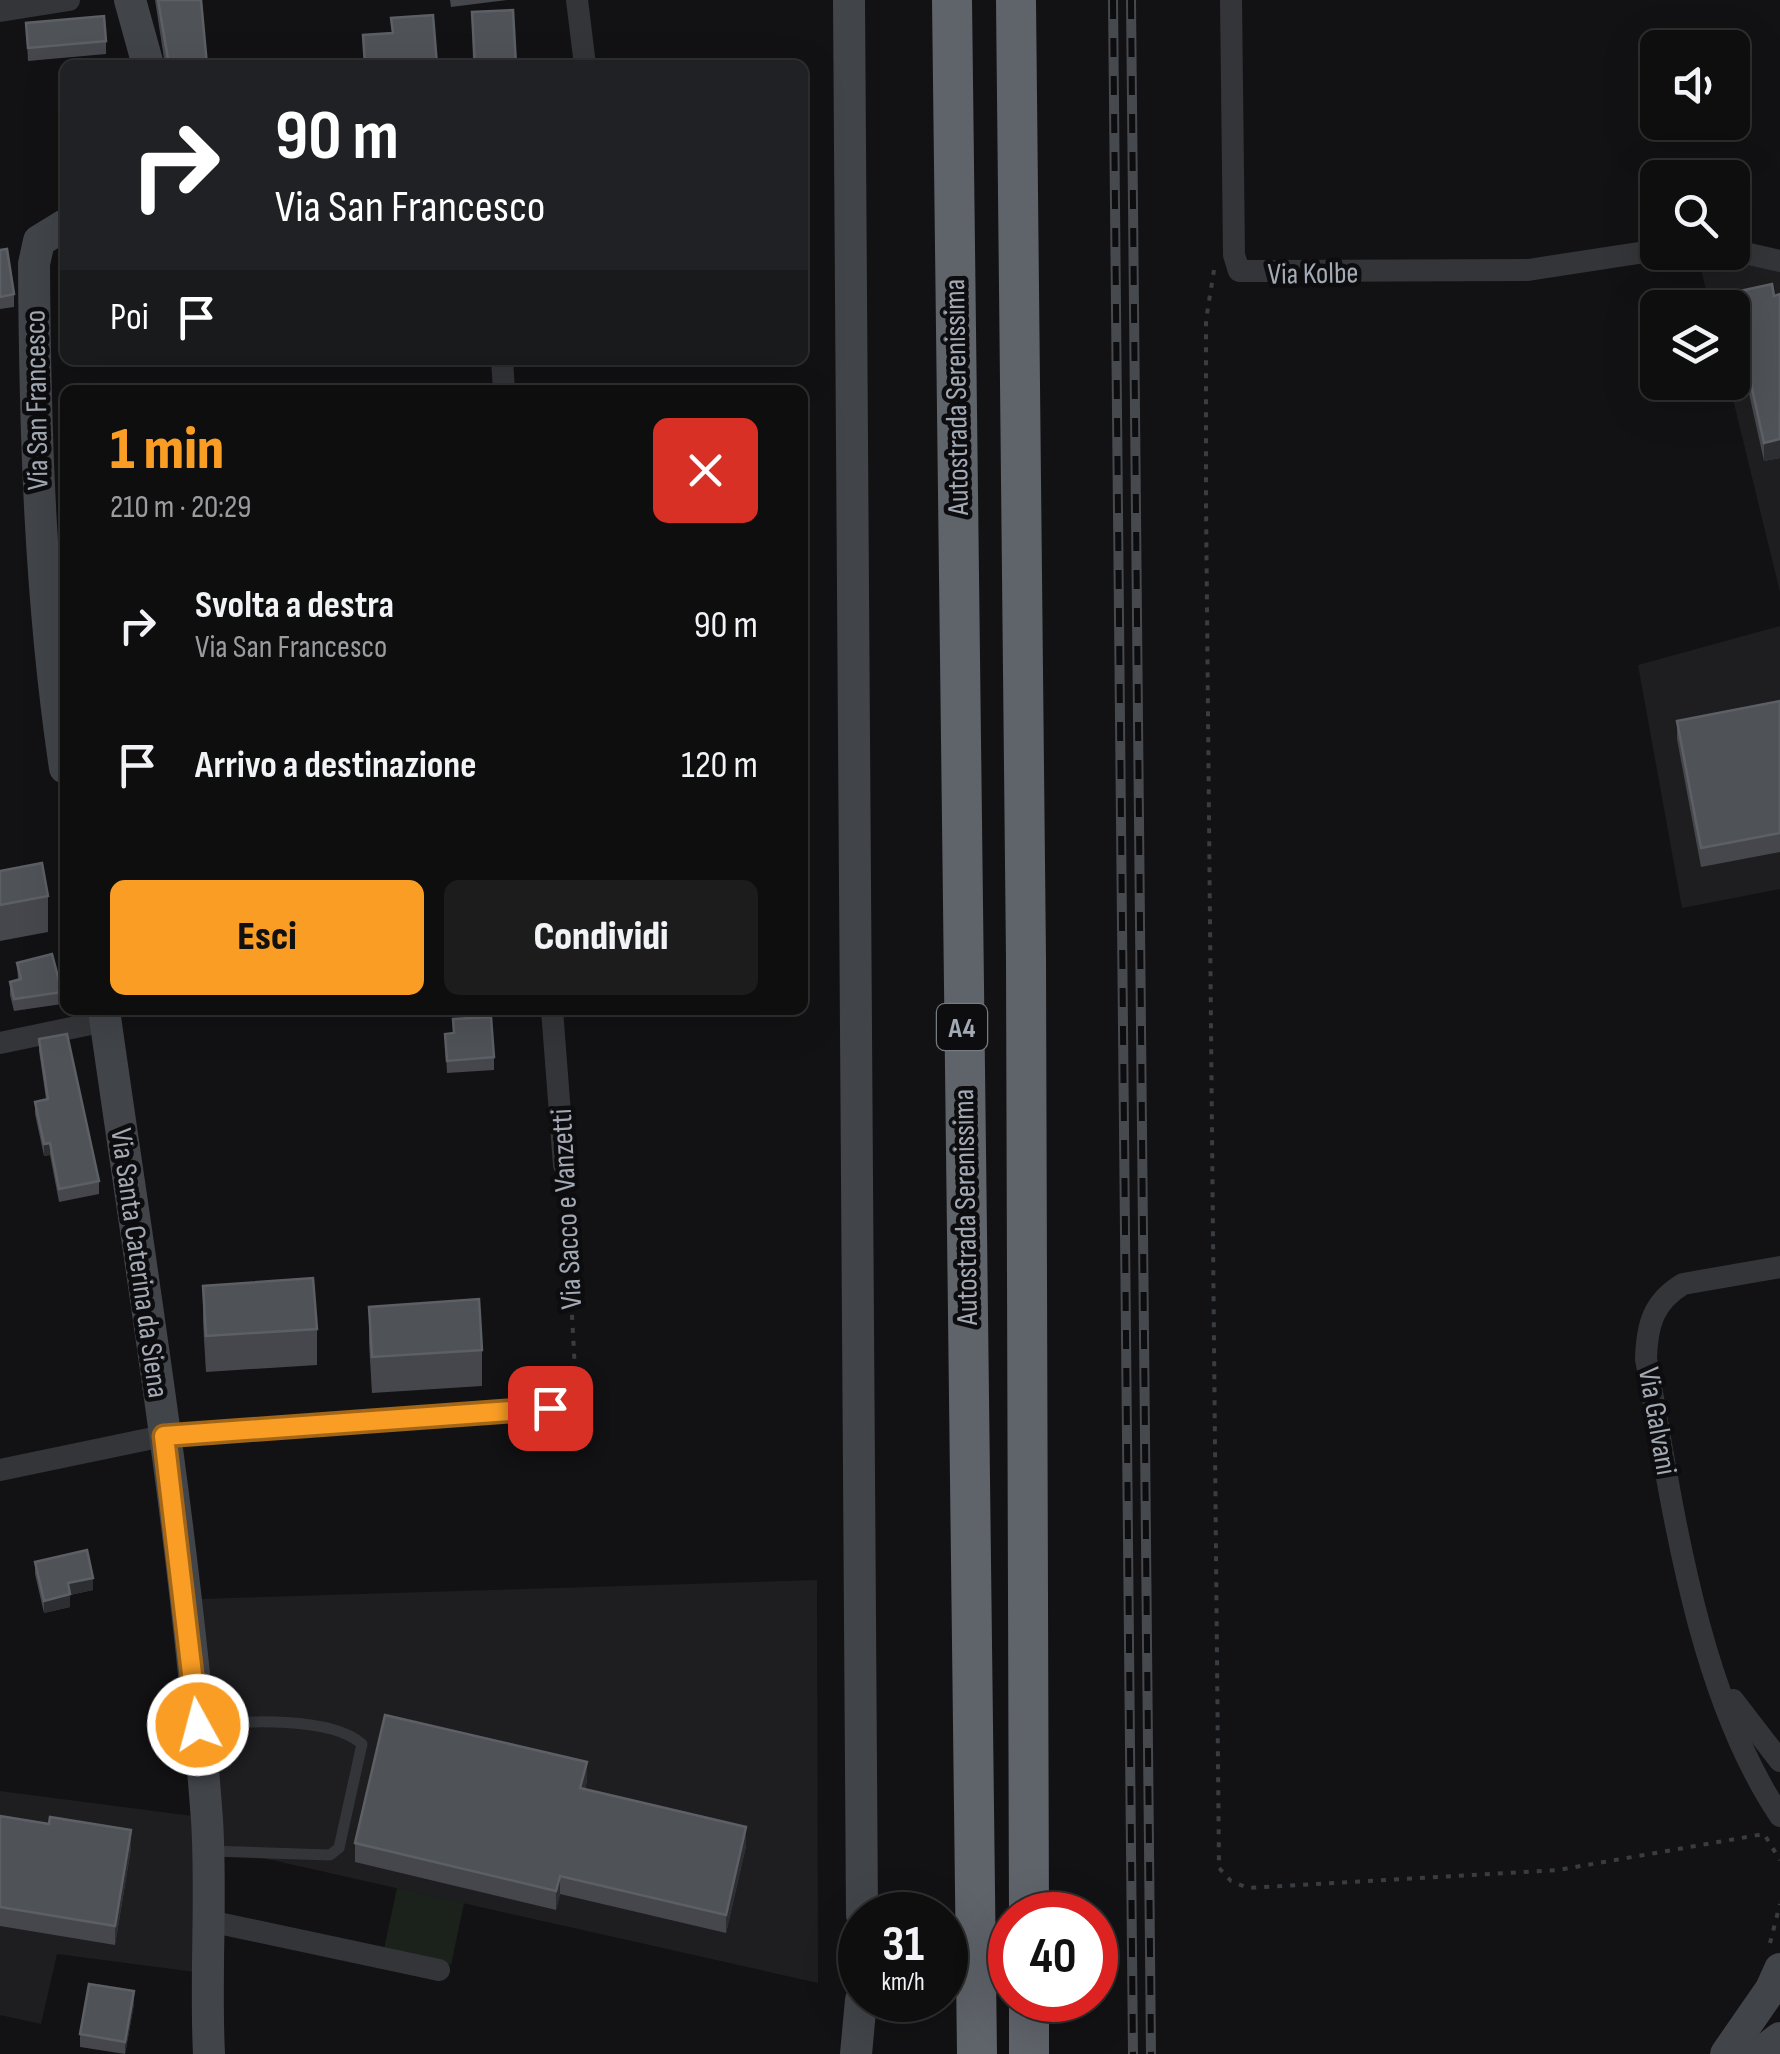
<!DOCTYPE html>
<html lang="it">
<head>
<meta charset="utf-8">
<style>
	body { margin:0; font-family:"Sofia Sans Condensed",sans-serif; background:#1c1c1d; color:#f1f3f6; height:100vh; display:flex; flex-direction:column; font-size:38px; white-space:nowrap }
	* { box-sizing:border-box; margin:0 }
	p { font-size:32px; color:#9b9c9e }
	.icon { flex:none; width:55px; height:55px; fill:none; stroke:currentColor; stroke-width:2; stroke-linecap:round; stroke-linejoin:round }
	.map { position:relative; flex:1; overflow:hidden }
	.drawer { position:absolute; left:60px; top:385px; width:748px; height:630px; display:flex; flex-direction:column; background:#0e0e0f; border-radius:15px; box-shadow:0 10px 40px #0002,0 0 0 2px #2e2e2f }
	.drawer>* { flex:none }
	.top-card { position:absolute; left:60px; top:60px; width:748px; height:305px; border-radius:15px; box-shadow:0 10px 40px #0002,0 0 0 2px #2e2e2f; background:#202124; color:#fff; overflow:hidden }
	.buttons { position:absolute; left:1640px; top:30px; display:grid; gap:20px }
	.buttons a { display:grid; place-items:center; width:110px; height:110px; border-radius:15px; background:#0e0e0f; box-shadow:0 10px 40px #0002,0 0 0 2px #2e2e2f; font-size:50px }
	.speed { position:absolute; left:838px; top:1892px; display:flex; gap:20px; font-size:50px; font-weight:700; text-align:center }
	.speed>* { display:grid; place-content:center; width:130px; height:130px; border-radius:50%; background:#0e0e0f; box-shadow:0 10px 40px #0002,0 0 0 2px #2e2e2f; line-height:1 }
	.speed small { font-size:25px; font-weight:400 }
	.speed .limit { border:15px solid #d22; background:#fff; color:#111 }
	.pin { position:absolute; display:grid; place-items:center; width:85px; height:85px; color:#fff; margin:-42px; border-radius:20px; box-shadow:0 5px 15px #0006 }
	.me { position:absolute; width:110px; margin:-55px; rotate:353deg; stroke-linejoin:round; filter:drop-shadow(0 0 8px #0008) }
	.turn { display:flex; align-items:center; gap:35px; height:210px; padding:0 50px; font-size:45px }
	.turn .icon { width:130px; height:130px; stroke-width:2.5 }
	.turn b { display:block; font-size:70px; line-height:85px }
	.then { display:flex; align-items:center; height:95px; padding:0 50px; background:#0003; gap:20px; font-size:38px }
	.round { display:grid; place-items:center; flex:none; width:105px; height:105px; border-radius:15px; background:#1c1c1d }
	.head { display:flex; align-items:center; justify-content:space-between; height:170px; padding:0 50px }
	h1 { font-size:60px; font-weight:800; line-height:75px; color:#f99d25 }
	.action { display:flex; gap:20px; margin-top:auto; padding:20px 50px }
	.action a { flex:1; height:115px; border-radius:15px; background:#f99d25; color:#111; font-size:40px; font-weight:800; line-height:115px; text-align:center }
	.action a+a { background:#1c1c1d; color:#f1f3f6 }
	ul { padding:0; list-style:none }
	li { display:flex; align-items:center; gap:30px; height:140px; padding:0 50px }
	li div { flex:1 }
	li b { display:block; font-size:38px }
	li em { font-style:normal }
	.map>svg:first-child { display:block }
	.built { fill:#1e1e21 }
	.green { fill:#1a221b }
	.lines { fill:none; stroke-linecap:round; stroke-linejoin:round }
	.path { stroke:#393c40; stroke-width:4; stroke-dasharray:5 8; stroke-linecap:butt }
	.lane { stroke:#333539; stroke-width:11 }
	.street { stroke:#333539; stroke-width:22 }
	.secondary { stroke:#414449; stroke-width:32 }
	.highway { stroke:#5f636a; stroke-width:40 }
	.rail-casing { stroke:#46494e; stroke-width:10 }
	.rail { stroke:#0d0d0f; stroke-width:6; stroke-dasharray:19; stroke-linecap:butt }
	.wall { fill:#45474c }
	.shaded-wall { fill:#2c2e31 }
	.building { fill:#4f5257; stroke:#5c6066; stroke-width:2.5 }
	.route-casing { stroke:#a26618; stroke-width:25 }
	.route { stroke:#f99d25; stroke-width:18 }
	.labels { text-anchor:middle; stroke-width:9; stroke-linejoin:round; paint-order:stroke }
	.shield { fill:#0d0d0f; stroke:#767b83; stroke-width:2.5 }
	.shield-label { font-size:28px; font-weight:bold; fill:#a3aab5 }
	.street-label { font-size:30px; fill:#a3aab5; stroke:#0d0d0f }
</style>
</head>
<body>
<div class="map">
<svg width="1780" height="2054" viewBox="0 0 1780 2054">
	<rect width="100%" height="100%" fill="#121214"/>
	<g class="built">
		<polygon points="1717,255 1780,267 1780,592 1729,383 1732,382 1732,308 1710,307 1699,260"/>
		<polygon points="1780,626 1780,889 1682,908 1638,665"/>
		<polygon points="817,1580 818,1983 214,1847 199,1599"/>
		<polygon points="0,1791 200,1817 195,1972 57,1954 41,2024 0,2015"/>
	</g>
	<polygon class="green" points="397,1888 464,1903 451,1965 384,1949"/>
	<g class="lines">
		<g class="path">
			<polyline points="1214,270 1206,320 1206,502 1219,1868 1231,1881 1248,1888 1558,1870 1764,1834 1780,1860"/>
			<polyline points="565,1185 577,1408"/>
			<polyline points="1770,1943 1780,1904"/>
		</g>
		<path class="lane" d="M202,1725C244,1721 331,1716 362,1744L339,1848L330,1855L212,1851"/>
		<g class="street">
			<polyline points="577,0 585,65"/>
			<polyline points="1231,0 1234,255 1239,271 1528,270 1658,250"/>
			<polyline points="0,11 69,0"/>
			<polyline points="1732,250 1780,261"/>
			<polyline points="502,360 504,390"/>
			<polyline points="552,1010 564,1165"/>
			<polyline points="0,1043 105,1021"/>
			<path d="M1780,1267L1683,1284C1653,1302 1647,1325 1646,1359C1673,1507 1696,1690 1780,1816"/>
			<polyline points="0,1470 163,1436 549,1408"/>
			<polyline points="1733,1700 1780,1761"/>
			<polyline points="209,1921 439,1970"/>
		</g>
		<g class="secondary">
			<polyline points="130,0 148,65"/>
			<polyline points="849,0 862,1915"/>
			<path d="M65,225L39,241L34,264C35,433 40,600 65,768"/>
			<path d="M104,1010C142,1279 187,1548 207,1820C212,1898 205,1976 209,2054"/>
			<polyline points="856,2054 861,2000"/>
			<polyline points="1726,2054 1771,1989 1780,1969"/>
			<polyline points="1759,2054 1780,2038"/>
		</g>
		<g class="highway">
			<polyline points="952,0 977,2054"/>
			<polyline points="1016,0 1026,959 1029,1915"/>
			<polyline points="1029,2000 1029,2054"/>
		</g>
		<defs>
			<g id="rail">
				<polyline points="1113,0 1133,2054"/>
				<polyline points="1131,0 1151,2054"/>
			</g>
		</defs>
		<use href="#rail" class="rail-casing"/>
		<use href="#rail" class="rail"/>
	</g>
	<g class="wall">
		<polygon points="155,0 201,0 207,65 165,65"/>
		<polygon points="450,0 507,0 451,7"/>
		<polygon points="472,12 516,65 473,65"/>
		<polygon points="26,23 106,41 106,54 28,61"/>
		<polygon points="0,250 14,294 14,307 0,309"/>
		<polygon points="1731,293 1774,296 1780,294 1780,458 1764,461 1732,317"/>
		<polygon points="1780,701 1780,852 1701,867 1677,739 1677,721"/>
		<polygon points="0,871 48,896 48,932 0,941"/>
		<polygon points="17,963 62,992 62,1004 14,1011 10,995 10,982 18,980"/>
		<polygon points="453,1019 494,1057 494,1070 447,1073 445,1034 453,1033"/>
		<polygon points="39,1039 99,1181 99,1194 59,1202 50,1155 44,1156 35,1114 35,1102 46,1099 39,1051"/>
		<polygon points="203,1286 317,1329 317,1365 206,1372 203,1322"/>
		<polygon points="369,1307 482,1350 482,1386 372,1393 369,1343"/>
		<polygon points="35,1562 93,1590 70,1595 70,1607 44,1613 35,1574"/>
		<polygon points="587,1781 585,1789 746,1846 726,1933 560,1894 556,1910 355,1862 355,1843"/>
		<polygon points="0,1816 131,1848 115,1945 0,1926"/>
		<polygon points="134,2004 125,2054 80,2047 80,2034"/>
	</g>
	<g class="shaded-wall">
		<polygon points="1780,439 1780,458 1764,461 1764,443"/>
		<polygon points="50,1143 50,1155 44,1156 44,1144"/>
		<polygon points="93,1578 93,1590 70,1595 70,1607 44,1613 44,1601 68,1583"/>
		<polygon points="587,1762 587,1781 580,1807 580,1788"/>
		<polygon points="746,1827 746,1846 726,1933 726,1915"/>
		<polygon points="131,1830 131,1848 115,1945 115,1926"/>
		<polygon points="560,1876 560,1894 556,1910 556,1891"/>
		<polygon points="134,1991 134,2004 125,2054 125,2042"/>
	</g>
	<g class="building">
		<polygon points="158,0 201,0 207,65 169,65"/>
		<polygon points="513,10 516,65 475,65 472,12"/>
		<polygon points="433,15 437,65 365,65 363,35 393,33 391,18"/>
		<polygon points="104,16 106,41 28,48 26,23"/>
		<polygon points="7,249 14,294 0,297 0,250"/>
		<polygon points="1772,284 1774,296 1780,294 1780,439 1764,443 1731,293"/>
		<polygon points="1780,701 1780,833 1701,848 1677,721"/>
		<polygon points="42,863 48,896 0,905 0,871"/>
		<polygon points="52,954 62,992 14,999 10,982 21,979 17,963"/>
		<polygon points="491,1017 494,1057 447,1061 445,1034 454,1033 453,1019"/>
		<polygon points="67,1034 99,1181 59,1189 50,1143 44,1144 35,1102 48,1099 39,1039"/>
		<polygon points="313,1278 317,1329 206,1336 203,1286"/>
		<polygon points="479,1299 482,1350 372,1357 369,1307"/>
		<polygon points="87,1550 93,1578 68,1583 70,1594 44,1601 35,1562"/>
		<polygon points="385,1715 587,1762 580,1788 746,1827 726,1915 560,1876 556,1891 355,1843"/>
		<polygon points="0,1816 49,1824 50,1817 131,1830 115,1926 0,1907"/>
		<polygon points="89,1984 134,1991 125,2042 80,2034"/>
	</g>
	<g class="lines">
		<defs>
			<polyline id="route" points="198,1725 164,1436 550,1408"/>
		</defs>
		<use href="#route" class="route-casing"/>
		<use href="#route" class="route"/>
	</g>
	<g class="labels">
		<rect class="shield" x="937" y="1004" width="50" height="46" rx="8"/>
		<g class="shield-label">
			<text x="962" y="1037">A4</text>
		</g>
		<g class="street-label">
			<text transform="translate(1313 273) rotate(-1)" y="10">Via Kolbe</text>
			<text transform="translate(956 397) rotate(-91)" y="10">Autostrada Serenissima</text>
			<text transform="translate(36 400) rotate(-91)" y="10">Via San Francesco</text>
			<text transform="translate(965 1207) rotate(-91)" y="10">Autostrada Serenissima</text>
			<text transform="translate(566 1209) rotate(-93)" y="10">Via Sacco e Vanzetti</text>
			<text transform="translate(140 1263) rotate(82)" y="10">Via Santa Caterina da Siena</text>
			<text transform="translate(1658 1421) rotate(80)" y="10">Via Galvani</text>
		</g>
	</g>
</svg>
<div class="buttons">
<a><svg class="icon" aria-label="sound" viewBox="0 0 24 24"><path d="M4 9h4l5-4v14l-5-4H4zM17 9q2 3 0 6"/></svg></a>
<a><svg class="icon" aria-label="search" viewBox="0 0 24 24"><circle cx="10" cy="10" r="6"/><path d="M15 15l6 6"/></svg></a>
<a><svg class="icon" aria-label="layers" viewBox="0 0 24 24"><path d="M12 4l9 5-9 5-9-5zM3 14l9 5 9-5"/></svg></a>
</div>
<div class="speed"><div>31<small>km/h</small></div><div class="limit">40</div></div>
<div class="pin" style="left:550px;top:1408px;background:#d93025"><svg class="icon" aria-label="arrive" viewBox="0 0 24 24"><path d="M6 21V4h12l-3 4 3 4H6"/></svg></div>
<svg class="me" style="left:198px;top:1725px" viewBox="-20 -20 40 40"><circle r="17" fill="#f99d25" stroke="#fff" stroke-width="3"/><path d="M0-11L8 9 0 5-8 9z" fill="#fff"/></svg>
<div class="top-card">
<div class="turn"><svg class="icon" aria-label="right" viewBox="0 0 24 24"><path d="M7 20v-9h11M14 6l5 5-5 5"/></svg><div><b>90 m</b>Via San Francesco</div></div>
<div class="then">Poi<svg class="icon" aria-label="arrive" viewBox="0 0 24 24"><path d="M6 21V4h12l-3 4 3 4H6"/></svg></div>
</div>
<section class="drawer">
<div class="head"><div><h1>1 min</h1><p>210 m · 20:29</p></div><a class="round" style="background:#d93025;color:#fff"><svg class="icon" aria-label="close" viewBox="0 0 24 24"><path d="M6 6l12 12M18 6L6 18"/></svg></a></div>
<ul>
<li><svg class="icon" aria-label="right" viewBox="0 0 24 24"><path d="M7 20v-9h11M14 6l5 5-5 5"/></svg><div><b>Svolta a destra</b><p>Via San Francesco</p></div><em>90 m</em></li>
<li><svg class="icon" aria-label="arrive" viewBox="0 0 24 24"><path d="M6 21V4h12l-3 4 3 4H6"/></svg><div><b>Arrivo a destinazione</b></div><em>120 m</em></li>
</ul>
<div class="action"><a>Esci</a><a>Condividi</a></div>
</section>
</div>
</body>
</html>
